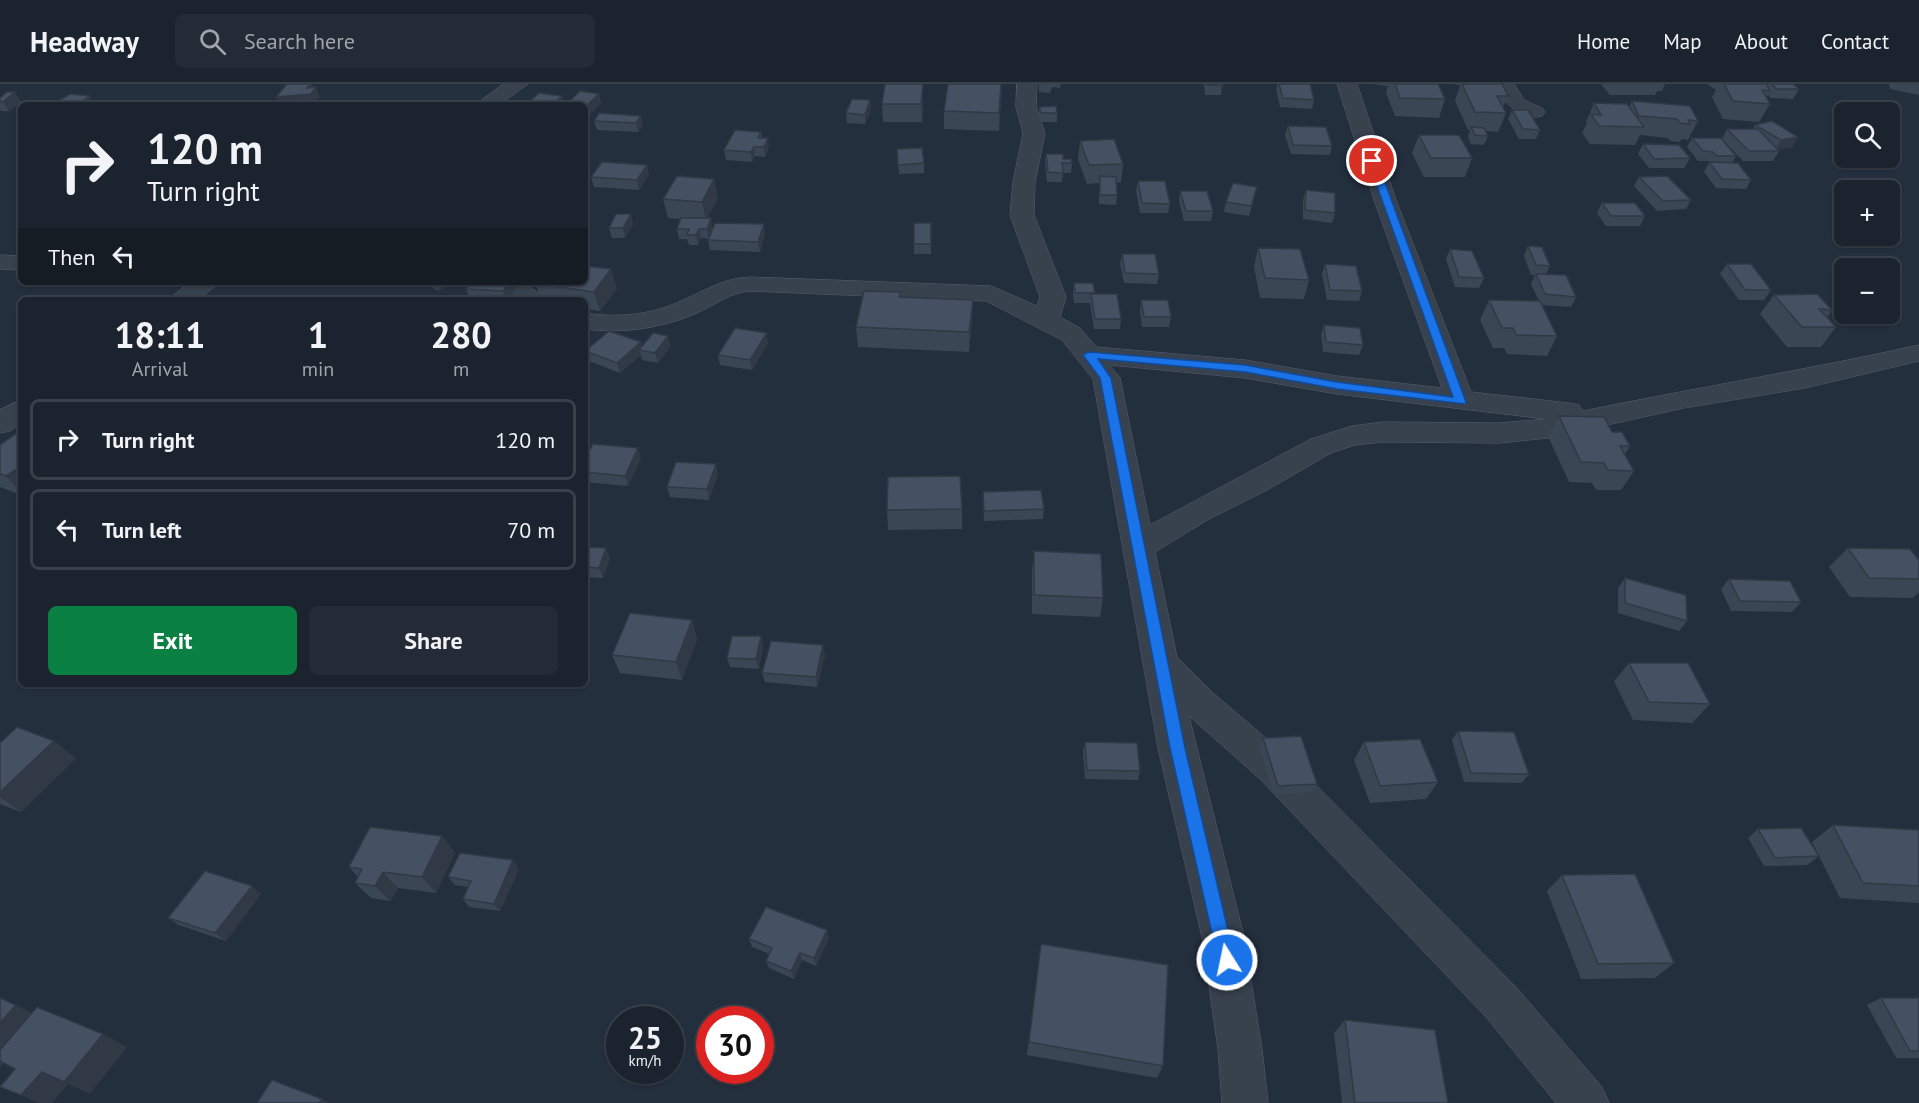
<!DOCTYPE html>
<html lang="en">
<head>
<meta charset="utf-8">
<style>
	body { margin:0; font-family:"PT Sans",sans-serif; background:#242b36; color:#f1f3f6; height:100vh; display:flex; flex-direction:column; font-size:22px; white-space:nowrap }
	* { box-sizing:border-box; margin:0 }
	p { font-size:20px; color:#a0a4aa }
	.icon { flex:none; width:33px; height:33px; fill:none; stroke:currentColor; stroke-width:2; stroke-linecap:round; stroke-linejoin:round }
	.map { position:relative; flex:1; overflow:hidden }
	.sheet { position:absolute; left:18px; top:213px; width:570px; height:390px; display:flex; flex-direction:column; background:#1b232e; border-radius:9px; box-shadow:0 2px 4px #0004,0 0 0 2px #39404a }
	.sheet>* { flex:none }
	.guide { position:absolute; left:18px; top:18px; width:570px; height:183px; border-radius:9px; box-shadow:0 2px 4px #0004,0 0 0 2px #39404a; background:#1b232e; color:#f1f3f6; overflow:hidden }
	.controls { position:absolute; left:1834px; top:18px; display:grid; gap:12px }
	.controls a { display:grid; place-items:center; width:66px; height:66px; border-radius:9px; background:#1b232e; box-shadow:0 2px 4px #0004,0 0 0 2px #39404a; font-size:30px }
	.speed { position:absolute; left:606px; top:922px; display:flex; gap:12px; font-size:30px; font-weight:700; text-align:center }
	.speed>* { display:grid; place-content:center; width:78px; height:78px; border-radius:50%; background:#1b232e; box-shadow:0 2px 4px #0004,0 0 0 2px #39404a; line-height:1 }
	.speed small { font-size:15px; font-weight:400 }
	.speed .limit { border:9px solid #d22; background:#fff; color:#111 }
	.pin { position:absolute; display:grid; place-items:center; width:51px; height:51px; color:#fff; margin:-26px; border:3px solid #fff; border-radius:50%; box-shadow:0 2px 6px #0007 }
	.me { position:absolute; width:66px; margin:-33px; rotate:350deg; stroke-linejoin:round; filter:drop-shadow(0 0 4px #0008) }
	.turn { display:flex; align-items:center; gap:21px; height:126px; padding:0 30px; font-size:27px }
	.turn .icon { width:78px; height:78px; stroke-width:2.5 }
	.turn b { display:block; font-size:42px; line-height:51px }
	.then { display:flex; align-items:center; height:57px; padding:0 30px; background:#0003; gap:12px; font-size:22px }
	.eta { display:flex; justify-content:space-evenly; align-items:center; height:102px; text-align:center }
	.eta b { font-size:36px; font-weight:700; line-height:42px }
	.button { display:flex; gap:12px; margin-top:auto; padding:12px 30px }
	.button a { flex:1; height:69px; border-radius:9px; background:#0b8043; color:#fff; font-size:24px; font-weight:700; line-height:69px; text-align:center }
	.button a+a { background:#242b36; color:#f1f3f6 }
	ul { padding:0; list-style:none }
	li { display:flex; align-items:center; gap:18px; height:81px; margin:0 12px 9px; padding:0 18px; border:3px solid #39404a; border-radius:9px }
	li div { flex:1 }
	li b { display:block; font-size:22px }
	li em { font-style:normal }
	header { display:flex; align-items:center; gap:36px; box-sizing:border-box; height:84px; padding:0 30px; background:#1b232e; border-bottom:2px solid #39404a }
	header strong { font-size:28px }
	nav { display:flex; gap:33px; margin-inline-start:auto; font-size:21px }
	.search { width:420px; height:54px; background:#242b36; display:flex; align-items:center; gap:15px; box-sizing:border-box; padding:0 21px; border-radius:9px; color:#a0a4aa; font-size:22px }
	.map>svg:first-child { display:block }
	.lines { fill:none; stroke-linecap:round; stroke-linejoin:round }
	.street-casing { stroke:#565f6c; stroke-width:1 }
	.street { fill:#38414e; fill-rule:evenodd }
	.wall { fill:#3b4654 }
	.shaded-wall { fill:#303945 }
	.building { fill:#455162; stroke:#303945; stroke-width:1.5 }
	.route { fill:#1a73e8; stroke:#114b97; stroke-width:1.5 }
</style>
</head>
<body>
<header>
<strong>Headway</strong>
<div class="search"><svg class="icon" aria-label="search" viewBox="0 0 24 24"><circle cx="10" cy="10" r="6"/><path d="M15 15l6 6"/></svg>Search here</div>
<nav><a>Home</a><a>Map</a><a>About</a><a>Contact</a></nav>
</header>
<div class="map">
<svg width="1919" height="1019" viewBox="0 0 1919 1019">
	<rect width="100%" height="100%" fill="#242f3e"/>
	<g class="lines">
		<defs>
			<g id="street">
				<polygon points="504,0 528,0 499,21 475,21"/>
				<path d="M1017,0H1037L1036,23L1045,49L1035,98L1034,131L1066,213L1060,233L1080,244L1096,263L1245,276L1337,292L1442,304L1374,116L1337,0H1357L1396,116L1471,308L1569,319L1579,321L1583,327C1695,304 1807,286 1919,261V277L1805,304L1684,324L1548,354L1499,359L1383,358L1355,361L1331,369L1267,406L1209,435L1155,468L1177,573L1212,608L1286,671L1516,903L1602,1003L1609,1019H1556L1486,933L1260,695L1189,632L1244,853L1262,965L1268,1019H1222L1218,965L1202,853L1158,664L1093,295L1062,256L986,217L750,207C729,209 717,220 699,228C664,244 623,250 585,245V229C617,234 651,231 681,217C707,206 720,195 750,193L991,202L1037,222L1040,213L1010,131L1013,98L1023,49L1016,23ZM1110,281L1245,294L1337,310L1546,335L1499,339L1383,338L1352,342L1311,355L1150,441L1120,294Z"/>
				<path d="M1494,0H1514L1524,16L1542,24L1545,28L1542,32C1518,38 1505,17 1494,0Z"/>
				<polygon points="0,171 21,172 21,186 0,185"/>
				<polygon points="191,198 220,198 198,216 168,216"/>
				<path d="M488,198C508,198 531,197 545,216C524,216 501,217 488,198Z"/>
				<polygon points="21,316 21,339 10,347 0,349 0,326"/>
			</g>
		</defs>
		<use href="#street" class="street-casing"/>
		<use href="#street" class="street"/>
	</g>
	<g class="wall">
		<polygon points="923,0 923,18 922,38 883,38 882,20"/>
		<polygon points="1002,0 999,47 944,45 944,27"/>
		<polygon points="1039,0 1061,0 1060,4 1052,3 1050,9 1039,8"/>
		<polygon points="1204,0 1222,0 1221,11 1205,11"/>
		<polygon points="1278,0 1310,0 1314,16 1312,25 1280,23 1276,5"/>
		<polygon points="1373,0 1438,0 1445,15 1439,34 1395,32 1386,9 1388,2"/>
		<polygon points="1455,0 1502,0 1508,12 1503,24 1506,29 1498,48 1485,47 1488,52 1484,61 1471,60 1468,53 1470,46 1468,46 1455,17 1460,1 1456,1"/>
		<polygon points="1601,0 1665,0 1662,7 1657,7 1655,11 1610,11"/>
		<polygon points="1707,0 1793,0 1799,5 1793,15 1771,14 1768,11 1766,14 1770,20 1759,38 1723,35 1712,13 1716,6"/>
		<polygon points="1889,0 1919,0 1919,11 1890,5"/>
		<polygon points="599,10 601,19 589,32 585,31 585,21 567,21 567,20"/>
		<polygon points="0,14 21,18 9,27 1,27 0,25"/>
		<polygon points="870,16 871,25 865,40 847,39 846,29"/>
		<polygon points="1632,17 1698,37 1688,56 1682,55 1680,58 1670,57 1668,54 1640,51 1635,61 1590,60 1582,49 1587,39 1586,38 1594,19 1629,23"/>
		<polygon points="1039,23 1057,29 1057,38 1040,38 1039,32"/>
		<polygon points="1512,26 1540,46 1536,55 1519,55 1508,35"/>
		<polygon points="599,29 643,41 638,48 597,46 594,37"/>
		<polygon points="1755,41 1798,53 1792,63 1777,65 1779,67 1773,77 1743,77 1722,55 1727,45 1753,45"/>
		<polygon points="1288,42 1332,62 1330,71 1291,70 1285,51"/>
		<polygon points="761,48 762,54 769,64 765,73 755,72 752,78 726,76 724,66"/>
		<polygon points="1419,51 1472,74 1465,93 1424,93 1412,69"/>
		<polygon points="1692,54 1736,72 1732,79 1751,96 1746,105 1716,104 1704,88 1709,79 1708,77 1698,77 1687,63"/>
		<polygon points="1080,57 1123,80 1121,98 1117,99 1117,111 1116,121 1099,120 1099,99 1087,100 1078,75"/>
		<polygon points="1643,60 1690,74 1684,84 1649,84 1638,70"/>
		<polygon points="897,65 924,79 924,89 899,90"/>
		<polygon points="1046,70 1063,75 1072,79 1071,89 1063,89 1062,98 1047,98 1045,80"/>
		<polygon points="647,81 649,90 639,106 594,103 591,93"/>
		<polygon points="1639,93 1691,116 1686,125 1657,127 1634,102"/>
		<polygon points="1138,97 1170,120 1168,129 1140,129 1136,107"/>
		<polygon points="1306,106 1335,129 1332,139 1303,135 1303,116"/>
		<polygon points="1180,107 1213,127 1211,137 1184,137 1179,117"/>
		<polygon points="1255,113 1249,132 1224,128 1226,118"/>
		<polygon points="718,114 707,134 711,134 712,144 709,155 701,154 698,161 689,161 687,155 679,155 677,145 680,135 668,134 663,115"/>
		<polygon points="1602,119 1645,132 1640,142 1606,142 1597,129"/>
		<rect x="914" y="139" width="17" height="31"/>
		<polygon points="633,140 625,154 612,154 609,144"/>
		<polygon points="765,150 760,168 710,166 708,156"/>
		<polygon points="1528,162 1550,182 1546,190 1576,213 1571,223 1541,221 1557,252 1547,272 1507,270 1504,264 1493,264 1480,236 1489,216 1539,217 1531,200 1535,191 1531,191 1524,172"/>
		<polygon points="1258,164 1309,196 1304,215 1260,214 1254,183"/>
		<polygon points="1450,165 1484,194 1479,204 1455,203 1446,175"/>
		<polygon points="1122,170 1159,190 1157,200 1124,199 1120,180"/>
		<polygon points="1325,180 1362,207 1359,217 1327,216 1322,190"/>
		<polygon points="1727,180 1771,206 1764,216 1739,216 1720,190"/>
		<polygon points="420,198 454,198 439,207"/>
		<polygon points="471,198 520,198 508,216 470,215 466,205"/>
		<polygon points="1074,199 1095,209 1095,210 1121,235 1120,245 1094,245 1090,219 1074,219 1073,209"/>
		<polygon points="536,200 617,205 600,227 585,225 585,216 541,216"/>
		<polygon points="1774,211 1832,226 1827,234 1836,243 1821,263 1787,263 1760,230"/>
		<polygon points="901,213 973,216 972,235 969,268 858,263 856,243"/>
		<polygon points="1141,216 1171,233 1169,243 1142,243 1140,226"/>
		<polygon points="1324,241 1363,261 1359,271 1323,268 1321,251"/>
		<polygon points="768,259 752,286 720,281 718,271"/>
		<polygon points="642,262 671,262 658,279 642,276 641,271 620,289 589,277 585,267"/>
		<polygon points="1559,332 1612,348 1630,362 1625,370 1634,387 1621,406 1596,406 1592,399 1569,398 1548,352"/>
		<polygon points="21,348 21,411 0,403 0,361"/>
		<polygon points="641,374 628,402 585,398 585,375"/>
		<polygon points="718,390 709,416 670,413 667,403"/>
		<polygon points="983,408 1044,425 1043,435 984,437"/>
		<polygon points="962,425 962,445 888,446 887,426"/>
		<polygon points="585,463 610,474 603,494 585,493"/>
		<polygon points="1848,464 1919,476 1919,508 1913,514 1850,513 1829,483"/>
		<polygon points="1034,467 1103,514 1100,533 1032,530 1032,487"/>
		<polygon points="1625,494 1687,537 1679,547 1618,529 1618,504"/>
		<polygon points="1729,495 1801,518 1792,528 1731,527 1721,505"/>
		<polygon points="692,536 697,555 682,596 620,589 612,571"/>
		<polygon points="761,552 763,562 759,585 730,583 727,574"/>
		<polygon points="825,570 817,603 765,598 762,589"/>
		<polygon points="1629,579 1710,620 1692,639 1633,636 1614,597"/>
		<polygon points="1458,647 1529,690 1522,699 1464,698 1452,656"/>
		<polygon points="1263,654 1317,700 1312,708 1274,711 1259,663"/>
		<polygon points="1085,658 1140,687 1138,696 1085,695 1083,668"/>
		<polygon points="1364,658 1438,698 1426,715 1370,719 1354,676"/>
		<polygon points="0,659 76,674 21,728 0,720"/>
		<polygon points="1833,741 1919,746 1919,819 1840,814 1812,758"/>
		<polygon points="1758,745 1819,772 1807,781 1764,782 1748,754"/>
		<polygon points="442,752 455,769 436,809 398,804 390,817 371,814 355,799 358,793 349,783"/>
		<polygon points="519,785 500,827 469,823 463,815 468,803 455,801 448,793"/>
		<polygon points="1562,791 1674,879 1655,894 1581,895 1547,807"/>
		<polygon points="261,810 226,857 179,841 168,834"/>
		<polygon points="829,854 816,882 802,876 794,895 769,884 766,877 770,870 752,863 749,855"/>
		<polygon points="1039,875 1163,982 1157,994 1027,971"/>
		<polygon points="1881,914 1919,914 1919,974 1896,974 1867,921"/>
		<polygon points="1345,936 1448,1019 1342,1019 1334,949"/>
	</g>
	<g class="shaded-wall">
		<polygon points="310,0 312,0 314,5 316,3 320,13 315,19 294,21 280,21 276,13 307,4"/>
		<polygon points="923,0 923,18 922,38 921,20"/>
		<polygon points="1001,0 1002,0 999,47 999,29"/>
		<polygon points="15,8 21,18 9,27 3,18"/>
		<polygon points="599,10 601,19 589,32 586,22"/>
		<polygon points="90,12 96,21 81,21 81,18"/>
		<polygon points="562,12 564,21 553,21"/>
		<polygon points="870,16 871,25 865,40 865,31"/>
		<polygon points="641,32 643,41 638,48 636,39"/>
		<polygon points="1798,53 1792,63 1775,66 1781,56"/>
		<polygon points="768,54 769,64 765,73 764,63"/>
		<polygon points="754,63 755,72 752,78 751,68"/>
		<polygon points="647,81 649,90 639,106 637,96"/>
		<polygon points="714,95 718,114 706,137 702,118"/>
		<polygon points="631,130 633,140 625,154 623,144"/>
		<polygon points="711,134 712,144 709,155 707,145"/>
		<polygon points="764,140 765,150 760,168 758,158"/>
		<polygon points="699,145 701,154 698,161 696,151"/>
		<polygon points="611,185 617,205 600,227 594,208"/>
		<polygon points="435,198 454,198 439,207"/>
		<polygon points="510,198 520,198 508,216 507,216 503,207"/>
		<polygon points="973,216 972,235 969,268 969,248"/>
		<polygon points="767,249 768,259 752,286 750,276"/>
		<polygon points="668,252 671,262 658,279 655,269"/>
		<polygon points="641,258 643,267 639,266 641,271 620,289 617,279"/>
		<polygon points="638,364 641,374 628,402 625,392"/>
		<polygon points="716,380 718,390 709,416 707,405"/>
		<polygon points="21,382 21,408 6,392"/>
		<polygon points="606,464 610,474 603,494 599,484"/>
		<polygon points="692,536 697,555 682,596 676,578"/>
		<polygon points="761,552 763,562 759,585 756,575"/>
		<polygon points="823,561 825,570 817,603 816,593"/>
		<polygon points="54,657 76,674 21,728 0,713 0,708"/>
		<polygon points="442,752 455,769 436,809 422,793"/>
		<polygon points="513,776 519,785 500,827 494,820"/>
		<polygon points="383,788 398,804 390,817 375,802"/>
		<polygon points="252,802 261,810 226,857 215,849"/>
		<polygon points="827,846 829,854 816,882 814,874"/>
		<polygon points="800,869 802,876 794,895 791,887"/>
		<polygon points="16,921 42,934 0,984 0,939"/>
		<polygon points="103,950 127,963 90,1010 64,998"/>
		<polygon points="42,988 68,1000 52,1019 39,1019 21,1011"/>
		<polygon points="322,1015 329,1019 319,1019"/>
	</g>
	<g class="building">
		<polygon points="287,0 310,0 307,4 316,3 311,10 276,13"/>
		<polygon points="885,0 923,0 921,20 882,20"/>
		<polygon points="948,0 1001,0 999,29 944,27"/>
		<polygon points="1207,0 1222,0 1223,2 1207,1"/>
		<polygon points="1279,0 1310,0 1314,16 1283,14"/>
		<polygon points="1395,0 1438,0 1445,15 1400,14"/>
		<polygon points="1462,0 1502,0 1508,12 1497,12 1506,29 1475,28"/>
		<polygon points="1724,0 1766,0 1770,7 1762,6 1770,20 1733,17"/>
		<polygon points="1772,0 1793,0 1799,5 1776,5"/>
		<polygon points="580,7 599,10 586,22 585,22 585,21 567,20"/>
		<polygon points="7,8 15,8 3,18 0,18 0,14"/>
		<polygon points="539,9 562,12 553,21 526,21"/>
		<polygon points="70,10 90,12 81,18 85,19 81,21 51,21"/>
		<polygon points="852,15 870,16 865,31 846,29"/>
		<polygon points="1632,17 1690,22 1698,37 1688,36 1690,40 1680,39 1677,35 1639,32"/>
		<polygon points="1594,19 1627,20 1644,43 1599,42 1591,30 1601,31"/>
		<polygon points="1056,22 1057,29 1041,29 1039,23"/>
		<polygon points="1512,26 1528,26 1540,46 1523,45"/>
		<polygon points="599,29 641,32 636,39 594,37"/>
		<polygon points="1772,37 1798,53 1781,56 1755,41"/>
		<polygon points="1288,42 1326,43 1332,62 1293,61"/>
		<polygon points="1471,43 1484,44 1488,52 1475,51"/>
		<polygon points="1727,45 1758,45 1779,67 1749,67"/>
		<polygon points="735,46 761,48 758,54 768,54 764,63 754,63 751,68 724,66"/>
		<polygon points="1419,51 1459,51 1472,74 1431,74"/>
		<polygon points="1692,54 1721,54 1736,72 1717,72 1713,68 1703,67"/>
		<polygon points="1114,55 1123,80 1089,81 1080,57"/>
		<polygon points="1643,60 1679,61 1690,74 1654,75"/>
		<polygon points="922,64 924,79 898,81 897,65"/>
		<polygon points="1046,70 1063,70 1063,75 1071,75 1072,79 1062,79 1063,89 1048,88"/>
		<polygon points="602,78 647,81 637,96 591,93"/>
		<polygon points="1709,78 1738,79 1751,96 1722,95"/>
		<polygon points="677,92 714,95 702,118 663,115"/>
		<polygon points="1100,92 1116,93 1117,111 1100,111"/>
		<polygon points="1667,92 1691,116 1663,117 1639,93"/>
		<polygon points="1138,97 1165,97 1170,120 1142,119"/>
		<polygon points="1233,99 1257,103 1251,122 1226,118"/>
		<polygon points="1306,106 1335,109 1335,129 1305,126"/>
		<polygon points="1180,107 1207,107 1213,127 1186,127"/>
		<polygon points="1602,119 1635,119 1645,132 1611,132"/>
		<polygon points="616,130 631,130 623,144 609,144"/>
		<polygon points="681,134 711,134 707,145 699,145 696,151 687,151 689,145 677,145"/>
		<polygon points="715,139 764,140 758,158 708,156"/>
		<rect x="914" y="139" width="17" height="21"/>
		<polygon points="1528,162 1542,163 1550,182 1536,181"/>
		<polygon points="1258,164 1300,165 1309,196 1265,194"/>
		<polygon points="1450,165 1472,167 1484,194 1459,193"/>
		<polygon points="1122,170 1155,170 1159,190 1125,189"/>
		<polygon points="1325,180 1356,182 1362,207 1330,206"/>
		<polygon points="1727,180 1751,180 1771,206 1745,206"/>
		<polygon points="585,182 611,185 594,208 536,200 537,198 585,198"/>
		<polygon points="1536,190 1566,191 1576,213 1545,210"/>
		<polygon points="471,198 510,198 503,207 466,205"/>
		<polygon points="1074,199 1093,199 1095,209 1075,209"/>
		<polygon points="864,207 901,208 899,213 973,216 969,248 856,243"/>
		<polygon points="1091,210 1117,210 1121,235 1095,235"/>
		<polygon points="1817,210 1832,226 1819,225 1836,243 1802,243 1774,211"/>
		<polygon points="1141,216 1168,216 1171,233 1144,233"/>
		<polygon points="1489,216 1540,217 1557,252 1516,251 1513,244 1502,244"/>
		<polygon points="1324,241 1360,244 1363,261 1326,258"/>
		<polygon points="735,244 767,249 750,276 718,271"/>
		<polygon points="609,247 641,258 617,279 585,267"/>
		<polygon points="653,249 668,252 655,269 639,266"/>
		<polygon points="1559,332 1604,333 1612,348 1622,348 1630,362 1620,362 1634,387 1608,386 1604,379 1581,378"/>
		<polygon points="20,347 21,348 21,382 6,392 0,390 0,361"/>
		<polygon points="593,360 638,364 625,392 585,388 585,375"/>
		<polygon points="676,378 716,380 707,405 667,403"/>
		<polygon points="960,392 962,425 887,426 888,393"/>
		<polygon points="1041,406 1044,425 984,427 983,408"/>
		<polygon points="585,463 606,464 599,484 585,483"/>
		<polygon points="1848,464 1910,465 1919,476 1919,495 1869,494"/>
		<polygon points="1034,467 1101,470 1103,514 1034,511"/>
		<polygon points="1625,494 1686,511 1687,537 1625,519"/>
		<polygon points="1729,495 1790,497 1801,518 1740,517"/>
		<polygon points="630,529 692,536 676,578 612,571"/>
		<polygon points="732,552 761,552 756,575 727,574"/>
		<polygon points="771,557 823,561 816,593 762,589"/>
		<polygon points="1629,579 1688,579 1710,620 1649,618"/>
		<polygon points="17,643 54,657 0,708 0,659"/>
		<polygon points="1458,647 1514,648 1529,690 1471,689"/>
		<polygon points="1301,652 1317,700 1278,702 1263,654"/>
		<polygon points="1420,655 1438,698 1380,702 1364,658"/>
		<polygon points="1085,658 1137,659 1140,687 1087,686"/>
		<polygon points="1833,741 1919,746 1919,802 1863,799"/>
		<polygon points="370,743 442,752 422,793 383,788 375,802 355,799 362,785 349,783"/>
		<polygon points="1801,744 1819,772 1775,774 1758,745"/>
		<polygon points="460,769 513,776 494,820 463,815 471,797 448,793"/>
		<polygon points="205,787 252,802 215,849 168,834"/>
		<polygon points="1635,790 1674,879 1598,880 1562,791"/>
		<polygon points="766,823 827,846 814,874 800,869 791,887 766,877 772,864 749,855"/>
		<polygon points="1041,860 1168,881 1163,982 1029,958"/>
		<polygon points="0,914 16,921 0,939"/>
		<polygon points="1881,914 1919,914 1919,967 1910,967"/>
		<polygon points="37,923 103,950 64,998 42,988 21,1011 0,1003 15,985 0,977 0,966"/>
		<polygon points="1345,936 1435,946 1448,1019 1355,1019"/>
		<polygon points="272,996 322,1015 319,1019 257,1019"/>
	</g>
	<polygon class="route" points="1372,74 1377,77 1466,318 1465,320 1337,305 1245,288 1098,275 1111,294 1185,664 1235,876 1233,882 1227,884 1220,882 1218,876 1170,664 1100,294 1083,271 1089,268 1245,281 1337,298 1453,313 1368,77"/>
</svg>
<div class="controls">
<a><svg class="icon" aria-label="search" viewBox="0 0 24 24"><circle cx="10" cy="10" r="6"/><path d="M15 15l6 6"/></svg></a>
<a>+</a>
<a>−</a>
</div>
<div class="speed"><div>25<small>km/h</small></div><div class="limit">30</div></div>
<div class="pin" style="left:1372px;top:77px;background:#d93025"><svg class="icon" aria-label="arrive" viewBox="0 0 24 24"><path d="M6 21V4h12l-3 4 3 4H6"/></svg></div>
<svg class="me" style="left:1227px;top:876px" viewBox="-20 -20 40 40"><circle r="17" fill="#1a73e8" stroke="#fff" stroke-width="3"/><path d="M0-11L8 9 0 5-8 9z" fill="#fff"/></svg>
<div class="guide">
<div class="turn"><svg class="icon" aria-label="right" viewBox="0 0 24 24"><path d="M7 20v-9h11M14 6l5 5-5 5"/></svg><div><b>120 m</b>Turn right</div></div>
<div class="then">Then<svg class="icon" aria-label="left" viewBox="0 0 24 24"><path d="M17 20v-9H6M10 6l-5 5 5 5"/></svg></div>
</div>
<section class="sheet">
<div class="eta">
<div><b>18:11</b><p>Arrival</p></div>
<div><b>1</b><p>min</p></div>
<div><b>280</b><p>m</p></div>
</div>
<ul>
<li><svg class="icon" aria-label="right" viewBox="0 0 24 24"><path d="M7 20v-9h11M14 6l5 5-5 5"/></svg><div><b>Turn right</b></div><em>120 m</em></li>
<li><svg class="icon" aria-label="left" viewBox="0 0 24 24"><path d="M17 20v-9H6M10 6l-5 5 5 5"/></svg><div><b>Turn left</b></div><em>70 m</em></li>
</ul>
<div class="button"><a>Exit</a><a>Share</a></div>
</section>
</div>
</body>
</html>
